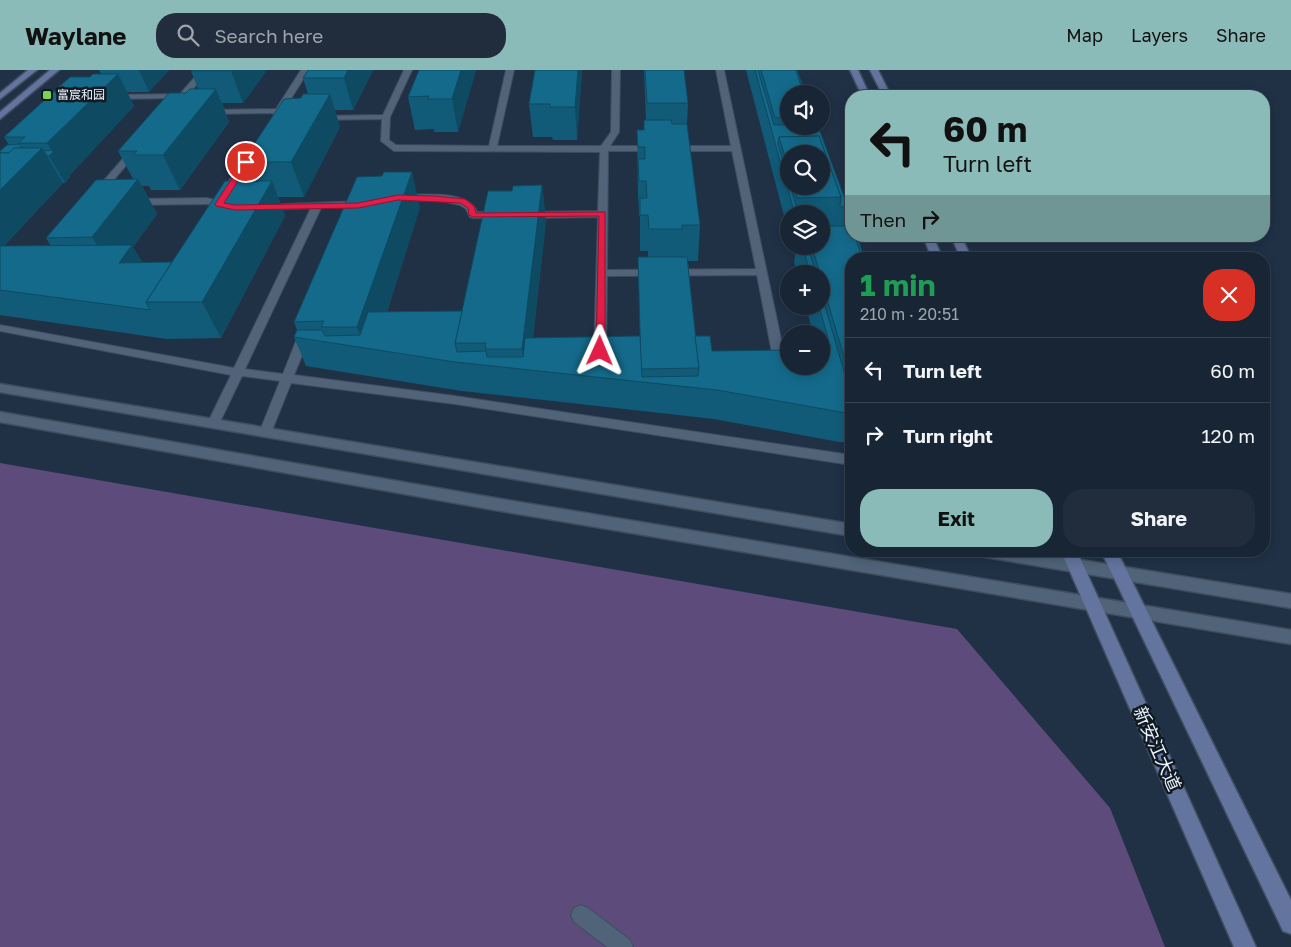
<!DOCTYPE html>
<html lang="en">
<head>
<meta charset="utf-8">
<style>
	body { margin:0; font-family:"Golos Text","Noto Sans SC",sans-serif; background:#212d3c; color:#f1f3f6; height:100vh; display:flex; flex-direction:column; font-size:19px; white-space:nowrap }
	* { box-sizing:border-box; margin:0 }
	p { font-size:16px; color:#9fa5ac }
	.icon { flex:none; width:28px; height:28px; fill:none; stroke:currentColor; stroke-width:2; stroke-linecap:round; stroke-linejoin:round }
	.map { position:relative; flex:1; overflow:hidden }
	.sheet { position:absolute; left:845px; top:182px; width:425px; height:305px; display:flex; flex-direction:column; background:#182534; border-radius:20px; box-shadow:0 2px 12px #0003,0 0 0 1px #36424f }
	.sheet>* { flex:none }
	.guide { position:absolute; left:845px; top:20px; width:425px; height:152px; border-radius:20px; box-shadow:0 2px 12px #0003,0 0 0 1px #36424f; background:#8bbbb9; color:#111; overflow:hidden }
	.fabs { position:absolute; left:780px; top:15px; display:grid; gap:10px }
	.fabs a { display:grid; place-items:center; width:50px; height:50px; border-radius:50%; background:#182534; box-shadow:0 2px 12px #0003,0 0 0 1px #36424f; font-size:25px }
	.pin { position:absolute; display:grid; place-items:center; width:42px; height:42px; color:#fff; margin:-21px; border:2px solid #fff; border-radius:50%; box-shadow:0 1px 5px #0007 }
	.me { position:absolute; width:55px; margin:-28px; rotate:1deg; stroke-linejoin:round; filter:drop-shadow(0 0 4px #0008) }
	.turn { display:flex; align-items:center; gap:18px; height:105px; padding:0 15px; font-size:22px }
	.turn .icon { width:65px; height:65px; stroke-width:2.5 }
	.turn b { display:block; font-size:35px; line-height:42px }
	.then { display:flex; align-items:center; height:48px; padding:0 15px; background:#0003; gap:10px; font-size:19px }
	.round { display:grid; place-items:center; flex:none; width:52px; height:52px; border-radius:20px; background:#212d3c }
	.overview { display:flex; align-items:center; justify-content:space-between; height:85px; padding:0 15px }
	h1 { font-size:30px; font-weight:700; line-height:38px; color:#1e9e55 }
	.button { display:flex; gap:10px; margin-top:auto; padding:10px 15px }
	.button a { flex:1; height:58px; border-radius:20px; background:#8bbbb9; color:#111; font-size:20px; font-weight:700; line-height:58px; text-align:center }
	.button a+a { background:#212d3c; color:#f1f3f6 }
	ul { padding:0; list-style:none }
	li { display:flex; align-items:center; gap:15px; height:65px; padding:0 15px; border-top:1px solid #36424f }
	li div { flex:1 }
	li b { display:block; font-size:19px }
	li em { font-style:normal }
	header { display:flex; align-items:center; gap:30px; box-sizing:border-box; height:70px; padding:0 25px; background:#8bbbb9; color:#111 }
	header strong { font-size:24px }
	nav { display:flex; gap:28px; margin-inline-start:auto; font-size:18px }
	.search { width:350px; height:45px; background:#212d3c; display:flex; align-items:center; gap:12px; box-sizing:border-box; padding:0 18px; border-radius:20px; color:#9fa5ac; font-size:19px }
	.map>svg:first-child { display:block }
	.green { fill:#5d4b7c }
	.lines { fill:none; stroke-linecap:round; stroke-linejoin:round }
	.service-casing { stroke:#3f4d5e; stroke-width:2 }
	.tertiary-casing { stroke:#3f4d5e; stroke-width:3 }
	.secondary-casing { stroke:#3f4d5e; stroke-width:3 }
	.service { fill:#506379; fill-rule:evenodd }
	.tertiary { fill:#506379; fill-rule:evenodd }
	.secondary { fill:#63749e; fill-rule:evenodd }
	.wall { fill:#115b78; fill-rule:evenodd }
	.shaded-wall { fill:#0e4a61 }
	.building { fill:#146a8b; stroke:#0e4a61 }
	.route { fill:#e11d48; stroke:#92132f }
	.poi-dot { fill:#7dd153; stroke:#111922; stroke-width:2 }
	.labels { text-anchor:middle; stroke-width:5; stroke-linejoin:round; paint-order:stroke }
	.far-poi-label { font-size:12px; fill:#eaf3fd; stroke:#111922; text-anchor:start }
	.near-street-label { font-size:18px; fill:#eaf3fd; stroke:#111922 }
</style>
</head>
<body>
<header>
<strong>Waylane</strong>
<div class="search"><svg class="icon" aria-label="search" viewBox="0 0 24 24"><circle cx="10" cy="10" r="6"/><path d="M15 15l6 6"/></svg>Search here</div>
<nav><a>Map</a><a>Layers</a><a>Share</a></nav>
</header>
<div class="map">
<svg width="1291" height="877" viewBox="0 0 1291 877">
	<rect width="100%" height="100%" fill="#203146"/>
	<polygon class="green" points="0,393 957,559 1110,738 1165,877 0,877"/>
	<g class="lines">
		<defs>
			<g id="service">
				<polygon points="201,0 209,0 176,39 169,37 176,28 111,29 107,27 111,25 180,24"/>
				<polygon points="301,0 309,0 280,46 274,46 273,43 207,44 203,42 207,40 276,39"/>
				<path d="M404,0H412L390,47L389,70L396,75L489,76L506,0H514L497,76H601L611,62L612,0H620L619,62L610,76H731L716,0H724L785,288L783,291H775L773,288L757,205L607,206L606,281L600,285L596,284L594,281L598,147L528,148L523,145L528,142L598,141L600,82L394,81L381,71L382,49L319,50L315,48L319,46L383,45ZM608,81H732L756,199L607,200Z"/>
				<polygon points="253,74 260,76 227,128 221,128 219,126"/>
				<polygon points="132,78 139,80 100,126 94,126 94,122"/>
				<path d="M399,125C419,125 469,119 477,142H501L506,145L501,148H473L470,147L466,139L460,135L442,131L396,130V126Z"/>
				<polygon points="207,128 232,134 234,136 229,139 207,134 131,135 126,132 131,129"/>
				<polygon points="363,131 366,132 366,136 321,138 245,299 283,304 300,261 306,258 312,261 294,305 455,326 851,385 851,395 455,334 291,313 271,363 269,366 261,366 259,363 280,311 242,306 219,354 213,358 207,354 231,305 0,261 0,255 234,298 311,138 263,140 260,139 260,135"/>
				<polygon points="581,835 588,838 630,870 633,877 607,877 574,852 571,845 574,838"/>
			</g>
			<g id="tertiary">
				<polygon points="0,314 851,454 851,466 0,322"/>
				<polygon points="0,342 489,427 1291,560 1291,574 489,439 0,352"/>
				<polygon points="977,481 1026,481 1291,524 1291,538 985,487 979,485"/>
			</g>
			<g id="secondary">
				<polygon points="28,0 37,0 0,29 0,23"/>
				<polygon points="50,0 59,0 0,49 0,42"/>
				<polygon points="850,0 858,0 870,26 862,26"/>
				<polygon points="870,0 878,0 891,26 883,26"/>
				<polygon points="923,166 933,166 943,189 932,189"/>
				<polygon points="951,166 961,166 972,189 961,189"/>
				<polygon points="1061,481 1077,481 1256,877 1234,877"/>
				<polygon points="1101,481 1117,481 1291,830 1291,864 1283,861"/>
			</g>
		</defs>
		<use href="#service" class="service-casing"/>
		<use href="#tertiary" class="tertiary-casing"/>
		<use href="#secondary" class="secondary-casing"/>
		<use href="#service" class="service"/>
		<use href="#tertiary" class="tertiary"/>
		<use href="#secondary" class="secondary"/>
	</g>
	<g class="wall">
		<polygon points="99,0 169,0 149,22 127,22 134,36 69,106 70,107 65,113 63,113 4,176 51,176 46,168 133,109 118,81 186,23 198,19 191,1 267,0 243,33 222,33 229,52 180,120 151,120 149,116 142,116 157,144 133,177 142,192 172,192 254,111 245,88 301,28 308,24 303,8 373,0 353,40 335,40 340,57 304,127 278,127 285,146 221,268 167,269 0,245 0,81 9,75 4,67 90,7 101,4"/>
		<polygon points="476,0 458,62 434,62 434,59 415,60 408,27"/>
		<polygon points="535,0 582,0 577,70 553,70 552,67 533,67 529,34"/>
		<path d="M644,0H684L688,33L687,56L700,155L698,191H688L695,266L712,281L821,296V264H813L806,236H821V204H798L794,192L797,176H821V144H789V165L746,0H797L789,24V56L848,137L844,156L851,189V369L848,372H839L714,349L462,321L306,296L294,267L297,260L294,252L420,137L387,242L462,241L512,121L542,115L546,151L533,268L640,266L638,187H648V181H640V146H639L638,123L637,60H644L646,50ZM789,84L821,116H789Z"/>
	</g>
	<g class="shaded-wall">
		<polygon points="139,0 169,0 149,22"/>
		<polygon points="232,0 267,0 243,33 231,1"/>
		<polygon points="348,0 373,0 353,40 344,8"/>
		<polygon points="461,0 476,0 458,62 452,29"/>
		<polygon points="578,0 582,0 577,70 575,37"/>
		<polygon points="118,4 134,36 69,106 70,107 65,113 49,86 53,82 47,73"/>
		<polygon points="216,19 229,52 180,120 163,85"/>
		<polygon points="330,24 340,57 304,127 291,92"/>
		<polygon points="42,78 63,113 0,180 0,120"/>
		<polygon points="412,102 420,137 375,279 365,278 357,257"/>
		<polygon points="138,109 157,144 133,177 148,203 114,203 92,167"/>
		<polygon points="272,111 285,146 221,268 202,232"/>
		<polygon points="542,115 546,151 529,300 525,299 522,279"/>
		<polygon points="851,359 851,369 848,372"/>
	</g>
	<g class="building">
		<polygon points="192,0 232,0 231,1 191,1"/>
		<polygon points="308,0 348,0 344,8 303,8"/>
		<polygon points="419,0 461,0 452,29 428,29 429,26 408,27"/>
		<polygon points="535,0 578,0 575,37 550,37 550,34 529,34"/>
		<polygon points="645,0 684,0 688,33 647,33"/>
		<polygon points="755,0 758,0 774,55 789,55 789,56 818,56 848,137 840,137 840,135 841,127 819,66 779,67 778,74 789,110 789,116 790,116 797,138 793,138"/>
		<polygon points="761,0 796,0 804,24 789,24 789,47 775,48"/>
		<polygon points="796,0 797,0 806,24 804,24"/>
		<polygon points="93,4 118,4 47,73 19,73 25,67 4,67 70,7 90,7"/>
		<polygon points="190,19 216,19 163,85 133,85 137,81 118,81 169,23 186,23"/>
		<polygon points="303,24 330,24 291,92 261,92 264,88 245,88 284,29 301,28"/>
		<polygon points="644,50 671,50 672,54 687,54 700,155 682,155 682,159 649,159 648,145 640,145 640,128 647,128 646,111 639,111 638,89 645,89 645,77 638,77 637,60 644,60"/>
		<polygon points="819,66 841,127 797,128 794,116 821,116 821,84 789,84 789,99 779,67"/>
		<polygon points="19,74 22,78 14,78 9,83 0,83 0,81 7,75"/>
		<polygon points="14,78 42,78 0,120 0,83 9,83"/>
		<polygon points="52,80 53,82 49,86 47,86 44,81"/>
		<polygon points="384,102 412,102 357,257 321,257 324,251 294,252 357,107 382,106"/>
		<polygon points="138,109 92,167 46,168 96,110"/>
		<polygon points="225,111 272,111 202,232 146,232"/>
		<polygon points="542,115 522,279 485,279 486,273 455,273 488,121 512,121 513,116"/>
		<polygon points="821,156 851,156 851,166 855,166 863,189 851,189 851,300 848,300 821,209 821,204 820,204 812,176 821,176"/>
		<polygon points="855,166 857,166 865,189 863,189"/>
		<polygon points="132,175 119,193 172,192 146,232 150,240 0,220 0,176"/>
		<polygon points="803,176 808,176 816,204 810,204"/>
		<polygon points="638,187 687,187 699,298 641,299"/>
		<polygon points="821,223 846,308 851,308 851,343 846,343 717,320 455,292 294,267 297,260 322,260 325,266 360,265 368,242 462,241 455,273 457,282 486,281 487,287 523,287 525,268 640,266 642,307 698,306 699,298 695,266 710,266 712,281 789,280 789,296 821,296 821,279 831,279 819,236 821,236"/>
	</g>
	<polygon class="route" points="246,89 250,92 224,133 235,135 358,133 398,125 435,126 465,129 474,136 476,143 605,142 605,281 600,284 596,281 599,146 473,147 469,145 468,138 460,133 398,130 358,138 235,140 216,136 215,134 243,92"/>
	<rect class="poi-dot" x="42" y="20" width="10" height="10" rx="2.5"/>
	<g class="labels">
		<g class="far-poi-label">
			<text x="57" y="29">富宸和园</text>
		</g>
		<g class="near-street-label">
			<text transform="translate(1157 679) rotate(66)" y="6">新安江大道</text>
		</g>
	</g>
</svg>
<div class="fabs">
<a><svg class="icon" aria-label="sound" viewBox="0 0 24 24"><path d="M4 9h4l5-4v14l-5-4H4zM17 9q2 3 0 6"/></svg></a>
<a><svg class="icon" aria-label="search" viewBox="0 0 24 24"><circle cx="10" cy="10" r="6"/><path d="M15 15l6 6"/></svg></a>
<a><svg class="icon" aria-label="layers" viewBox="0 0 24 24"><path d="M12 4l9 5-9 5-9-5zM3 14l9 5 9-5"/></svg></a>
<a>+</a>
<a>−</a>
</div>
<div class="pin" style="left:246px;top:92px;background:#d93025"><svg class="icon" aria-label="arrive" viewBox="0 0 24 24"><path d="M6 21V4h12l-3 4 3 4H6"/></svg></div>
<svg class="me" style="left:600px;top:281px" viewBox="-20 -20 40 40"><path d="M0-17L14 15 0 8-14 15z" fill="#e11d48" stroke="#fff" stroke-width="4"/></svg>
<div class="guide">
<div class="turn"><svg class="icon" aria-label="left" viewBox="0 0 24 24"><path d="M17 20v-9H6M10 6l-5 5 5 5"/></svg><div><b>60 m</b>Turn left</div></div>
<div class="then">Then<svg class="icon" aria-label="right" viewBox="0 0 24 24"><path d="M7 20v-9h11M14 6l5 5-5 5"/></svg></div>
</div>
<section class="sheet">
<div class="overview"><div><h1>1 min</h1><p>210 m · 20:51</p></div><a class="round" style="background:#d93025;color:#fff"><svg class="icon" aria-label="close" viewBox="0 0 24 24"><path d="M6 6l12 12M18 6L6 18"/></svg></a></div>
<ul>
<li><svg class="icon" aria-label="left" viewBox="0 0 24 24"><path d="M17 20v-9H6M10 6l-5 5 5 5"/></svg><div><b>Turn left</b></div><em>60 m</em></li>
<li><svg class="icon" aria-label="right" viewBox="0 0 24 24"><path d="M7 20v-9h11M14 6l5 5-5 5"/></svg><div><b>Turn right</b></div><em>120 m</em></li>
</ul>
<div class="button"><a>Exit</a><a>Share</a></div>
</section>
</div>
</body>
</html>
